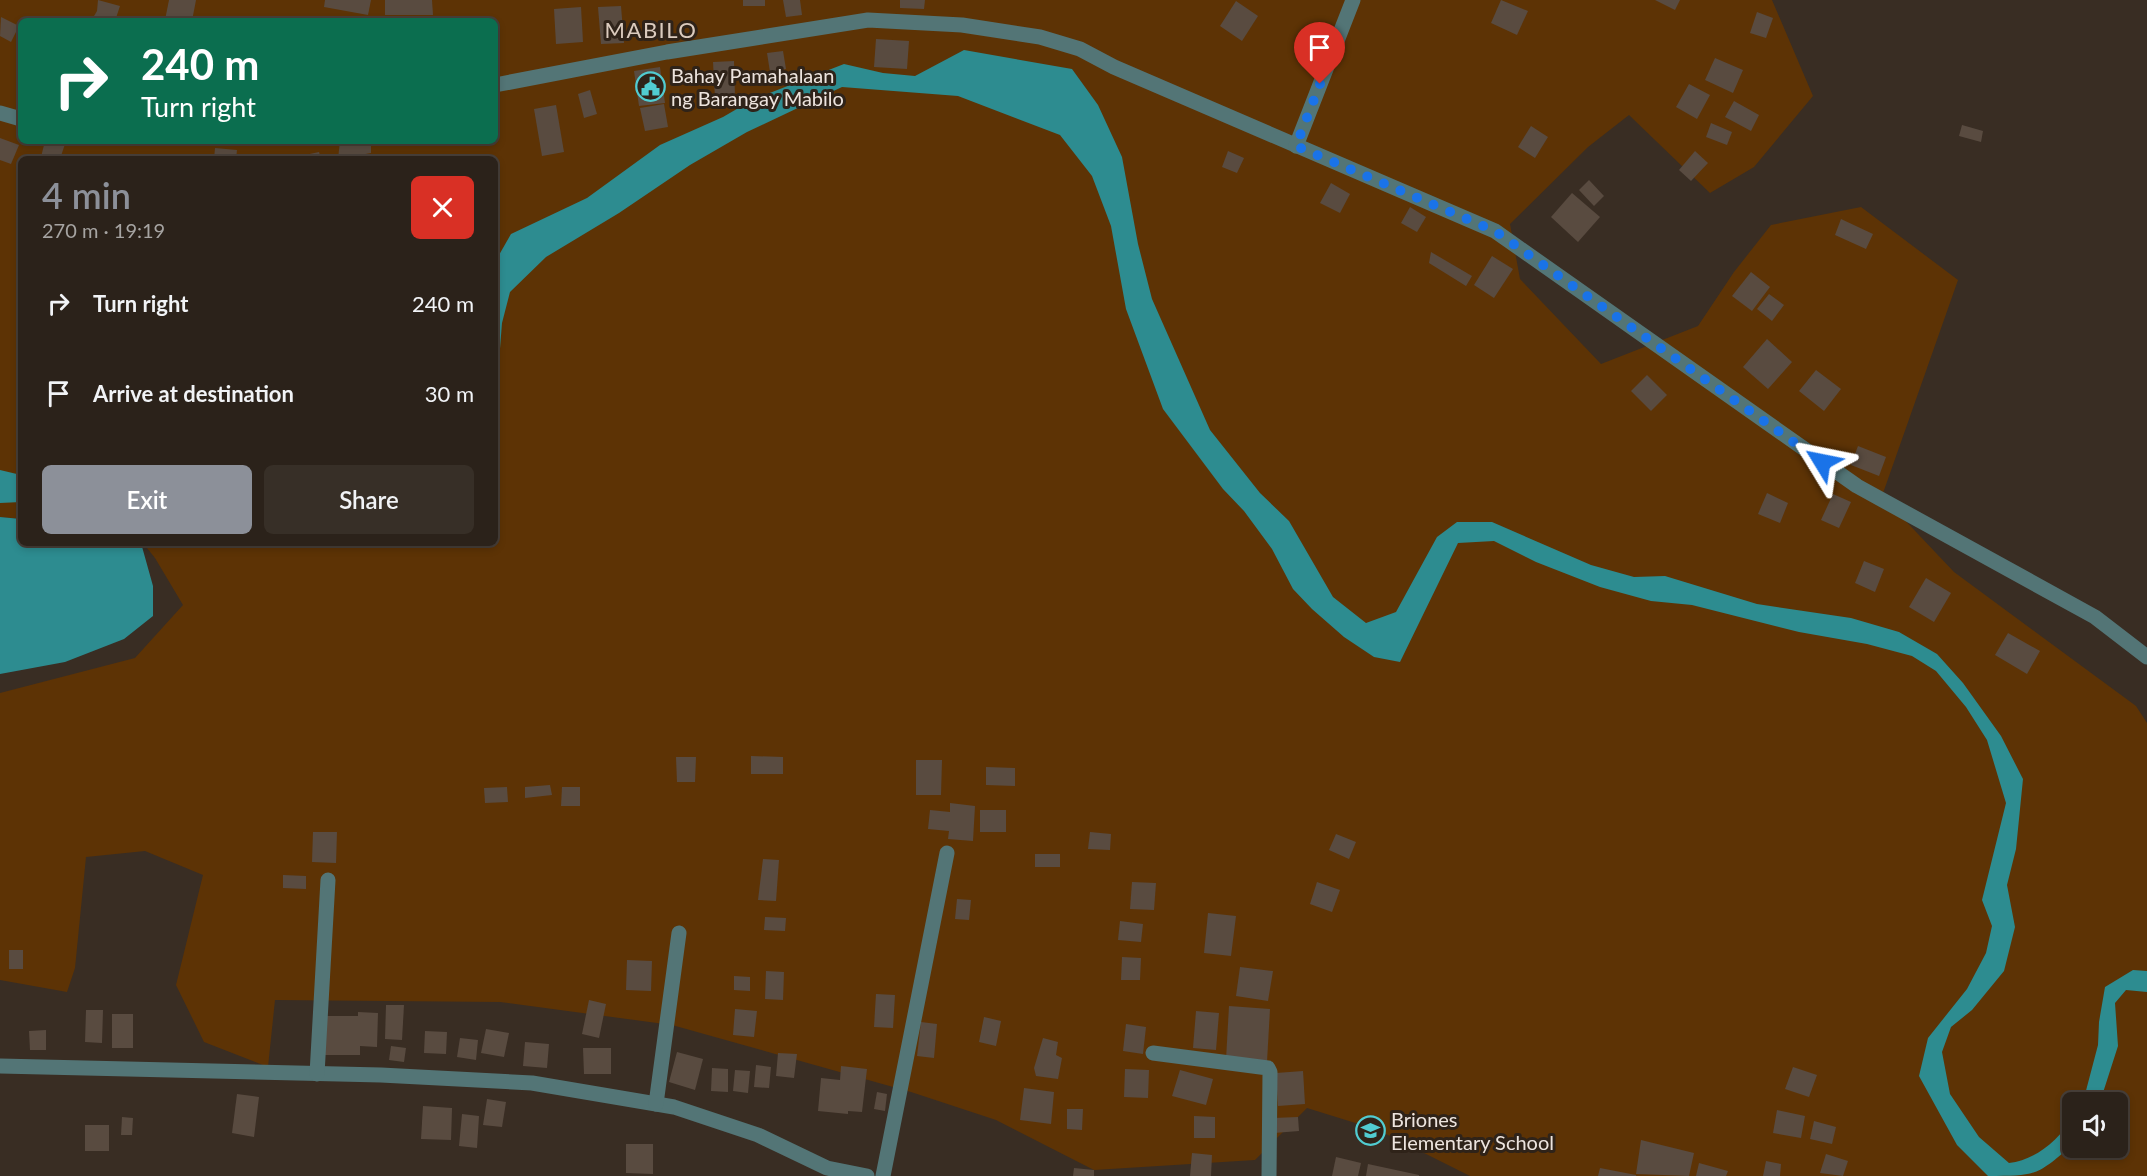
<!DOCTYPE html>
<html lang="en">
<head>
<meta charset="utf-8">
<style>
	body { margin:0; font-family:Lato,sans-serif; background:#372f27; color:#f1f3f6; height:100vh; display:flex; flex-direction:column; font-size:22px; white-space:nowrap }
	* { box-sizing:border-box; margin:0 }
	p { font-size:20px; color:#a6a4a2 }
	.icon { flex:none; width:33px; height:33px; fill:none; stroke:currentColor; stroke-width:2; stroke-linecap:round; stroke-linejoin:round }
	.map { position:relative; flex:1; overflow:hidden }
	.side { position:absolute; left:18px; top:156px; width:480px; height:390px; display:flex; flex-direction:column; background:#2b221a; border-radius:9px; box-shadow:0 3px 9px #0003,0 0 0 2px #473f39 }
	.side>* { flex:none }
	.hud { position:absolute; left:18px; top:18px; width:480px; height:126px; border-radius:9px; box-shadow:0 3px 9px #0003,0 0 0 2px #473f39; background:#0b6e4f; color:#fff; overflow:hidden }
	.tools { position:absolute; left:2062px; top:1092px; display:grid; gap:12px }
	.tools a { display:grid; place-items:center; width:66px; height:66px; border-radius:9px; background:#2b221a; box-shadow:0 3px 9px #0003,0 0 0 2px #473f39; font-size:30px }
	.pin { position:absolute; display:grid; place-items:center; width:51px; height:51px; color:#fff; margin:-62px -26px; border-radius:50% 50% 50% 0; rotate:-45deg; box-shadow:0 0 6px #0007 }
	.pin .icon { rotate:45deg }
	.me { position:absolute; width:66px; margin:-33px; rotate:305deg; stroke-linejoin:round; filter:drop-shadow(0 0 4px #0008) }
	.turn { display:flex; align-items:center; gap:21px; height:126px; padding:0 24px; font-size:27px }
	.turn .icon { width:78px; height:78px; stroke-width:2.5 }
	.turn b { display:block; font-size:42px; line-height:51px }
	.round { display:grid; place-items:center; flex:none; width:63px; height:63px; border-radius:9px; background:#372f27 }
	.head { display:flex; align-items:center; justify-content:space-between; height:102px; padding:0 24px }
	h1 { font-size:36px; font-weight:600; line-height:45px; color:#8c9099 }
	.primary-button { display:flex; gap:12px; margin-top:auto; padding:12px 24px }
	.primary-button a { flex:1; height:69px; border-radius:9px; background:#8c9099; color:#fff; font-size:24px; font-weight:600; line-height:69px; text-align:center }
	.primary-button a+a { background:#372f27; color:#f1f3f6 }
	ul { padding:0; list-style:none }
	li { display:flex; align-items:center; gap:18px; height:90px; padding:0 24px }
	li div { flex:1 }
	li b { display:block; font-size:22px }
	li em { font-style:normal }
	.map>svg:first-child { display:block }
	.green { fill:#5d3305; fill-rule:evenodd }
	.water { fill:#2d8c90 }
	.building { fill:#594b40 }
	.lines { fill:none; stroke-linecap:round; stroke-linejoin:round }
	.minor { stroke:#537576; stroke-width:15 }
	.route { stroke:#1a73e8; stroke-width:10; stroke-dasharray:0 18 }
	.labels { text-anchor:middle; stroke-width:6; stroke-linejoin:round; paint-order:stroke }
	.poi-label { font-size:20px; fill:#ede4de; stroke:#2f2319; text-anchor:start }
	.quarter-label { font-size:22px; letter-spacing:1.5px; fill:#dbcbbe; stroke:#2f2319 }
</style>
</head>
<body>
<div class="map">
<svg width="2147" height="1176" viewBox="0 0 2147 1176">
	<rect width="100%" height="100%" fill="#392d23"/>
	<path class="green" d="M0,0H1772L1813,96L1754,167L1710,193L1629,115L1588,147L1510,224L1520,279L1601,364L1698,326L1734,272L1771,225L1861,207L1958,280L1882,496L1954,572L2136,706L2147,723V1176H1470L1378,1130L1307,1108L1255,1160L1094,1170L996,1120L911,1092L672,1025L500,1002L275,1000L268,1067L204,1042L176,985L203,875L145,851L86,857L75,968L67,992L0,980V693L135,658L183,605L155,558L143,543H495V159H21V519L0,517ZM21,21H495V141H21ZM2073,1102H2118V1148H2073Z"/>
	<g class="water">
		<path d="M964,50L1072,69L1098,105L1122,157L1138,244L1152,299L1210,430L1260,493L1289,521L1333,597L1366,623L1396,612L1437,537L1457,522H1492L1591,565L1634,577L1665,576L1757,604L1851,618L1899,632L1937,654L1963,683L2001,736L2023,779L2016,849L2007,885L2015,927L2004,971L1972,1010L1951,1027L1942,1052L1950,1094L1979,1137L2009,1163C2036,1160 2058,1140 2073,1118V1144C2037,1176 2036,1176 1988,1176L1957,1145L1919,1076L1928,1038L1967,989L1986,953L1992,926L1982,900L2006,803L1987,740L1966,707L1936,671L1912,656L1867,644L1799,632L1692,605L1651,601L1600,587L1536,562L1494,541L1458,543L1400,662L1374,657L1344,637L1312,609L1293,589L1272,549L1244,511L1223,489L1163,409L1126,309L1111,226L1092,176L1060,135L958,96L842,87L747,132L690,165L619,213L546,257L510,292L502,323L498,374L495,377V262L511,234L587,198L660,145L723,117L754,99L844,64L883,73L915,76Z"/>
		<polygon points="0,470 21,475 21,502 0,503"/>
		<polygon points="0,517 21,519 21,543 141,543 153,586 153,616 124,639 65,662 0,674"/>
		<polygon points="2133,970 2147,971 2147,992 2126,990 2115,1003 2118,1046 2100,1102 2083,1102 2098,1045 2099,1022 2105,987"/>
	</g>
	<g class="building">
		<polygon points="98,0 120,6 115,21 91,21 97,11"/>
		<polygon points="169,0 196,0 192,21 165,20"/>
		<polygon points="325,0 371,0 368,15 324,7"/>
		<polygon points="385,0 432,0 433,15 385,15"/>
		<rect x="743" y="0" width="22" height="6"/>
		<polygon points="783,0 800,0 802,15 786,17"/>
		<polygon points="900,0 925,0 924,9 900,8"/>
		<polygon points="1501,0 1528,11 1517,35 1491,23"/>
		<polygon points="1655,0 1680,0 1675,10"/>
		<polygon points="1236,1 1258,16 1242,41 1220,26"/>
		<polygon points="621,6 624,43 601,44 598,7"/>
		<polygon points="581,7 583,42 556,44 554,9"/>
		<polygon points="1757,12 1773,18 1766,38 1750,33"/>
		<polygon points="1,17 19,26 11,42 0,36"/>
		<polygon points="876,39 909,41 907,69 874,67"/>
		<polygon points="783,51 786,69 770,72 767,53"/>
		<polygon points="1715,58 1743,70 1733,93 1705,80"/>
		<polygon points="734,61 735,97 715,98 713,62"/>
		<polygon points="660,67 665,103 639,106 634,71"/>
		<polygon points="1689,84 1710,95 1697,119 1676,107"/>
		<polygon points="590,90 597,114 584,118 578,94"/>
		<polygon points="1734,101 1759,115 1751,131 1725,117"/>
		<polygon points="664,104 668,127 645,131 640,108"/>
		<polygon points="556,105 564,152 542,156 534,109"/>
		<polygon points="1711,123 1732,132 1727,145 1706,137"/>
		<polygon points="1962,125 1983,131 1981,142 1959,136"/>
		<polygon points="1531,126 1548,137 1535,158 1518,147"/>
		<polygon points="0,138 19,145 11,164 0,160"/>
		<polygon points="45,141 66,141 60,159 41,157"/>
		<polygon points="340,141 371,141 371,153 338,159"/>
		<polygon points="215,148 237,150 236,159 214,159"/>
		<polygon points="1228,151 1244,158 1237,173 1222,167"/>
		<polygon points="1695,151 1708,163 1691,181 1679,170"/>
		<polygon points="319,152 321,159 291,159 291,158"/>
		<polygon points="1589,180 1604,196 1594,206 1579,190"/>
		<polygon points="1331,183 1350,194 1340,213 1320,203"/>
		<polygon points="1572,193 1600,217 1578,242 1551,217"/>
		<polygon points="1410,207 1426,217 1417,232 1401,223"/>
		<polygon points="1841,219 1873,234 1866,249 1835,235"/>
		<polygon points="1431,252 1472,276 1466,286 1429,263"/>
		<polygon points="1492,256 1513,269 1494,298 1474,285"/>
		<polygon points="1751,272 1770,287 1752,311 1732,296"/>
		<polygon points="1769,294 1784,305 1772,321 1757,309"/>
		<polygon points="1767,339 1792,362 1768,389 1743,367"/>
		<polygon points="1816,370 1841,389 1824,411 1799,391"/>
		<polygon points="1647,375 1667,395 1651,411 1631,391"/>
		<polygon points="1858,446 1886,457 1879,476 1851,465"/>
		<polygon points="1767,493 1788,503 1780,523 1758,514"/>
		<polygon points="1833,494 1851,502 1839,528 1821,520"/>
		<polygon points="1864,561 1884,569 1875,592 1855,583"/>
		<polygon points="1926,578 1951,593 1934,622 1909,607"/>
		<polygon points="2008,633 2040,651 2027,674 1995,655"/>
		<polygon points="751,756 783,757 783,774 751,774"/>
		<polygon points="676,757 696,757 695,782 677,782"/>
		<polygon points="916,760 942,760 941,795 916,795"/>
		<polygon points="986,767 1015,768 1015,786 986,785"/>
		<polygon points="550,785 552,795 525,798 525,787"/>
		<polygon points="507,787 508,802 485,803 484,788"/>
		<polygon points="562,787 580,787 580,806 561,806"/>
		<polygon points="950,803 975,806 973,841 948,839 949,831 928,829 930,810 950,812"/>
		<rect x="980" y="810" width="26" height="22"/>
		<polygon points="313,832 337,832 336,863 312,862"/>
		<polygon points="1090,832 1111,834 1110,850 1088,849"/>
		<polygon points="1336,834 1356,842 1349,859 1329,850"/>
		<rect x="1035" y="854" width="25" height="13"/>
		<polygon points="763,859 779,860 776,901 758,900"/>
		<polygon points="283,875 306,876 306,889 283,888"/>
		<polygon points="1132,882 1156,883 1154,910 1130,909"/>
		<polygon points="1317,882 1340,890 1332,912 1310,904"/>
		<polygon points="957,899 971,900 969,920 955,919"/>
		<polygon points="1208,913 1236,916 1231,956 1204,953"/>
		<polygon points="765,917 786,918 785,931 764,930"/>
		<polygon points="1120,921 1143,924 1141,942 1118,940"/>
		<rect x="9" y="950" width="14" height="19"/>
		<polygon points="1122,957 1141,958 1140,980 1121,980"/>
		<polygon points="627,960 652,961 651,991 626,990"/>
		<polygon points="1240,967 1273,971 1268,1001 1236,996"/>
		<polygon points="766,971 784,972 783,1000 765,999"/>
		<polygon points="734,976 750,977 750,991 734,990"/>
		<polygon points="876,994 895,995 893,1028 874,1027"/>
		<polygon points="589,1000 606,1004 599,1038 582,1034"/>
		<polygon points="386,1005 404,1005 402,1040 385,1039"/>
		<polygon points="1229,1006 1270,1009 1267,1062 1226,1060"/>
		<polygon points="735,1009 757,1011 754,1037 733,1035"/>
		<polygon points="86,1010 103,1010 102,1043 85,1042"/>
		<polygon points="1196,1011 1219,1013 1216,1050 1193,1048"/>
		<polygon points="358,1012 378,1013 377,1047 360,1046 360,1055 325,1055 325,1016 358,1016"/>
		<rect x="112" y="1014" width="21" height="34"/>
		<polygon points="984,1017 1001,1021 996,1046 979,1042"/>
		<polygon points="921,1022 937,1024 934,1058 917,1056"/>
		<polygon points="1126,1024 1146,1027 1143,1054 1123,1051"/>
		<polygon points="486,1029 509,1033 504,1057 481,1053"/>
		<polygon points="46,1030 46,1050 30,1050 29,1031"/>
		<polygon points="425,1031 447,1032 446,1054 424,1053"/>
		<polygon points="460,1038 478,1040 476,1060 457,1057"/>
		<polygon points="1043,1038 1058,1042 1056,1055 1062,1058 1058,1079 1036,1076 1034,1068"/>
		<polygon points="525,1042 549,1044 547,1068 523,1066"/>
		<polygon points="391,1046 406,1048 404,1062 389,1060"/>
		<polygon points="583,1048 611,1048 611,1074 584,1074"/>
		<polygon points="677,1052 703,1059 695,1090 669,1082"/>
		<polygon points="778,1053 797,1054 794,1078 776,1076"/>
		<polygon points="756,1065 771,1067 769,1088 754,1087"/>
		<polygon points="841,1066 867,1069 862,1112 848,1111 848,1114 818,1111 821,1078 840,1080"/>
		<polygon points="1793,1067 1817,1075 1809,1097 1785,1089"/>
		<polygon points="712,1068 728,1069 728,1092 711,1091"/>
		<polygon points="1125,1069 1149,1070 1148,1098 1124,1097"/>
		<polygon points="735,1070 750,1071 748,1093 733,1091"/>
		<polygon points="1180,1070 1213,1079 1206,1105 1172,1096"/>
		<polygon points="1303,1071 1305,1104 1278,1106 1276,1073"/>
		<polygon points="1024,1088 1054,1092 1051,1124 1020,1120"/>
		<polygon points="877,1092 887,1094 885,1111 874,1109"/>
		<polygon points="237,1094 259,1097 254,1137 232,1133"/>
		<polygon points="487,1099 506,1102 502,1127 483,1125"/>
		<polygon points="423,1106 452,1108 451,1140 421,1139"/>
		<polygon points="1067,1109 1083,1109 1082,1130 1067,1129"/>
		<polygon points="1777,1110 1805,1116 1801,1138 1773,1133"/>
		<polygon points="462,1114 479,1116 477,1148 459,1146"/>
		<polygon points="1194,1116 1215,1117 1215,1138 1194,1138"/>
		<polygon points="122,1117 133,1118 132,1135 121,1135"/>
		<polygon points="1298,1117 1299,1131 1274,1133 1273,1118"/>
		<polygon points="1814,1121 1836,1127 1832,1144 1810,1139"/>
		<rect x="85" y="1125" width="24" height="26"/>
		<polygon points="1641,1140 1694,1153 1689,1176 1636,1174"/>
		<polygon points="626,1144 653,1144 653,1174 626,1173"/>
		<polygon points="1192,1153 1212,1155 1211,1176 1190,1176"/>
		<polygon points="1826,1154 1848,1161 1843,1176 1820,1173"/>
		<polygon points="1336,1157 1361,1163 1358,1176 1332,1176"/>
		<polygon points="1766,1161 1781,1164 1780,1176 1763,1176"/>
		<polygon points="1699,1163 1728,1171 1726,1176 1696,1176"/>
		<polygon points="1368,1164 1419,1175 1419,1176 1366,1176"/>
		<polygon points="1074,1168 1094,1170 1094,1176 1073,1176"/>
		<polygon points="1600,1168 1636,1175 1636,1176 1598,1176"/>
	</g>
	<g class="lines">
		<g class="minor">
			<polyline points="495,85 667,52 868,20 962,25 1040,37 1080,49 1114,67 1495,231 1857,486 2095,617 2147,657"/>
			<polyline points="0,113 21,119"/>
			<polyline points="1296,146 1353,0"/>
			<polyline points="1153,1053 1268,1068 1270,1072 1269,1176"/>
			<polyline points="0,1066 381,1075 532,1083 674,1107 758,1135 827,1168 867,1176"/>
			<polyline points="317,1074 328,880"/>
			<polyline points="656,1104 679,933"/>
			<polyline points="883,1176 947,853"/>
		</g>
	</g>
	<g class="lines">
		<polyline class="route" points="1320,84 1296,146 1495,231 1822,462"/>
	</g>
	<defs>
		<symbol id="civic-ring" viewBox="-11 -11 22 22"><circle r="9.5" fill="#2f2319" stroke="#51ccd1" stroke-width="1.5"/><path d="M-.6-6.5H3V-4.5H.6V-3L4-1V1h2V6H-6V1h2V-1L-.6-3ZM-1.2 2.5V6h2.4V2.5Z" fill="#51ccd1"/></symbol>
		<symbol id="school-ring" viewBox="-11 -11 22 22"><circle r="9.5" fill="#2f2319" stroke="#51ccd1" stroke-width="1.5"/><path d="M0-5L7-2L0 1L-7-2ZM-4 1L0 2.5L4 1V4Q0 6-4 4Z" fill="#51ccd1"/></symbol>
	</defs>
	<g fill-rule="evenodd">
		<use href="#civic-ring" x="634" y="70" width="33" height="33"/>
		<use href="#school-ring" x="1354" y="1114" width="33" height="33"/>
	</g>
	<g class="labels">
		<g class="poi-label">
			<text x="671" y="83">Bahay Pamahalaan<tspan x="671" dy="23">ng Barangay Mabilo</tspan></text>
			<text x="1391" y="1127">Briones<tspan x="1391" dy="23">Elementary School</tspan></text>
		</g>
		<g class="quarter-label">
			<text x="651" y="38">MABILO</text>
		</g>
	</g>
</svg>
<div class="tools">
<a><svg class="icon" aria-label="sound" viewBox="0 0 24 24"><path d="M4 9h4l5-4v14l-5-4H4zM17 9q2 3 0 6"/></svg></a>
</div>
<div class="pin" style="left:1320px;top:84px;background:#d93025"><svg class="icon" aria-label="arrive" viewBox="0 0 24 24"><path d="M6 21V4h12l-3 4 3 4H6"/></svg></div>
<svg class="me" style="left:1822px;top:462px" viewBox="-20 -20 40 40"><path d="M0-17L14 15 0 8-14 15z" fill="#1a73e8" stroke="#fff" stroke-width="4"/></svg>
<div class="hud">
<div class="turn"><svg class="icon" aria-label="right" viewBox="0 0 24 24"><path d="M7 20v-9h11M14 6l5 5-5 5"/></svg><div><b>240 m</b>Turn right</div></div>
</div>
<section class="side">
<div class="head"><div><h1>4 min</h1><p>270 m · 19:19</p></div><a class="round" style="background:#d93025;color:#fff"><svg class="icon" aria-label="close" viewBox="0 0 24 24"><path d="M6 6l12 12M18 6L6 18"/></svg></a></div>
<ul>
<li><svg class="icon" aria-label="right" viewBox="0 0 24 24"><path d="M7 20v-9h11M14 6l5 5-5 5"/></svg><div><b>Turn right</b></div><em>240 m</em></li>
<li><svg class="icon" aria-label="arrive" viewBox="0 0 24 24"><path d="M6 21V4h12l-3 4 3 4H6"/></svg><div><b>Arrive at destination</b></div><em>30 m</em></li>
</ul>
<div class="primary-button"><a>Exit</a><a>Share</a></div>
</section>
</div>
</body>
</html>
